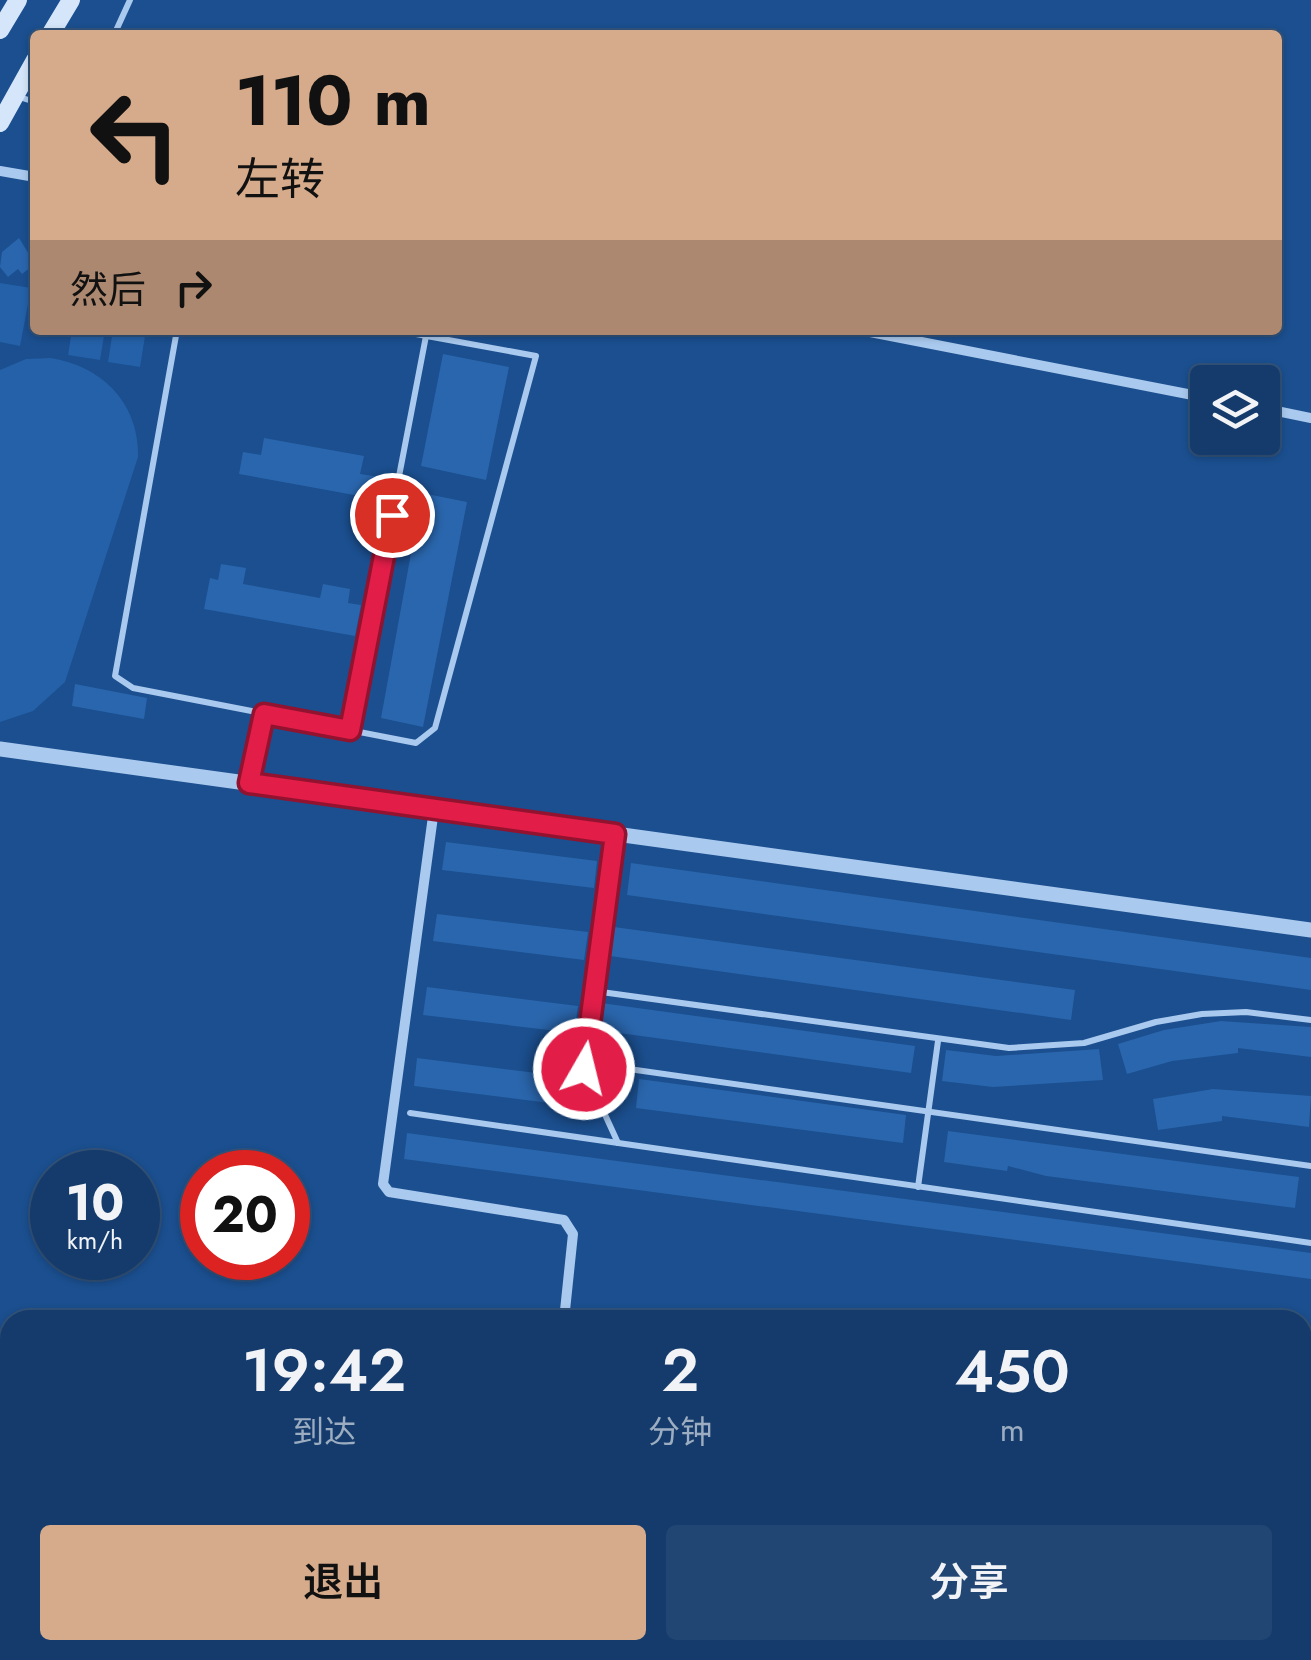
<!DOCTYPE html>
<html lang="zh">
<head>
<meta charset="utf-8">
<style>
	body { margin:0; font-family:Jost,"Noto Sans SC",sans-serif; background:#214673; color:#f1f3f6; height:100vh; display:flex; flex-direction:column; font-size:38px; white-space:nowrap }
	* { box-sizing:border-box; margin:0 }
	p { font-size:32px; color:#9dadc1 }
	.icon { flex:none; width:55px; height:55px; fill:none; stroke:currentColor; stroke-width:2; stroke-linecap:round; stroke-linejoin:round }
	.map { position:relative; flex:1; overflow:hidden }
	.panel { position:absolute; left:0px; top:1310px; width:1312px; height:350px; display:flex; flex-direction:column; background:#143b6b; border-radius:30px 30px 0 0; box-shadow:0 2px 8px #0004,0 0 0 2px #33557e }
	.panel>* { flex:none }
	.guide { position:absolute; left:30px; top:30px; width:1252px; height:305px; border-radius:10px; box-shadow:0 2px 8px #0004,0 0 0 2px #33557e; background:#d6ab8b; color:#111; overflow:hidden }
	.buttons { position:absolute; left:1190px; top:365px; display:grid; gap:20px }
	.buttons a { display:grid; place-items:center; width:90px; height:90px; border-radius:10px; background:#143b6b; box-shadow:0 2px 8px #0004,0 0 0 2px #33557e; font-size:50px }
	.speed { position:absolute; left:30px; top:1150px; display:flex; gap:20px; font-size:50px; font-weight:700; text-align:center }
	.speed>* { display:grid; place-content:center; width:130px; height:130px; border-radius:50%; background:#143b6b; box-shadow:0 2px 8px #0004,0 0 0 2px #33557e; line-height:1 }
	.speed small { font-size:25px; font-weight:400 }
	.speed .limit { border:15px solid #d22; background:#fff; color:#111 }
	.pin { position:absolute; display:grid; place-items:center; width:85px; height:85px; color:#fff; margin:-42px; border:5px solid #fff; border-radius:50%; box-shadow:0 2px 10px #0007 }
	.me { position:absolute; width:110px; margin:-55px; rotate:8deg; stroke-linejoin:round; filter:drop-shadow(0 0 8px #0008) }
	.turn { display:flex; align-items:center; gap:35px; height:210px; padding:0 40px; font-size:45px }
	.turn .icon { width:130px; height:130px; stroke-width:2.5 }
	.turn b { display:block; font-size:70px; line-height:85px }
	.then { display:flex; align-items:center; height:95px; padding:0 40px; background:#0003; gap:20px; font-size:38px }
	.eta { display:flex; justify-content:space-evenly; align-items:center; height:170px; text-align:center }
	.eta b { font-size:60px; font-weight:600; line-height:70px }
	.primary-button { display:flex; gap:20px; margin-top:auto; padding:20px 40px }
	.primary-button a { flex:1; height:115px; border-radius:10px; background:#d6ab8b; color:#111; font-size:40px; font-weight:600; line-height:115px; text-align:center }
	.primary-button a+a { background:#214673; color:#f1f3f6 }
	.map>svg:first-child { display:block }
	.green { fill:#2461a8 }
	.building { fill:#2a66ad }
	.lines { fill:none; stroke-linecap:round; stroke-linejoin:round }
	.service { stroke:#a9c9ee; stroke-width:6 }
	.minor { stroke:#a9c9ee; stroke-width:10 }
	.tertiary { stroke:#a9c9ee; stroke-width:15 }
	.secondary { stroke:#d6e6fa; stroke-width:18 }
	.route-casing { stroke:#92132f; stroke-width:25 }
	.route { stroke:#e11d48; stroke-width:18 }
</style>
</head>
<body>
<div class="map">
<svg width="1311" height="1660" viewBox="0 0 1311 1660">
	<rect width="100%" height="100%" fill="#1b4f8f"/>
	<g class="green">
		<polygon points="0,283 31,288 20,346 0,342"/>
		<polygon points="72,330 105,330 100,360 68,355"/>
		<polygon points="113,330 146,330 140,367 108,362"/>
		<path d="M50,358C102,366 139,403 138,457L65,682L33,711L0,722V370L26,359Z"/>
	</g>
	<g class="building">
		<polygon points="19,238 35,264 22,274 18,269 8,277 0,267 2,252"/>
		<polygon points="443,354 509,367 486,480 421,466"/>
		<polygon points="264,438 364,456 360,474 380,477 376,499 239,474 243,452 261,455"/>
		<polygon points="422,493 467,502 423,727 381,718"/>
		<polygon points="221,564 246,568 243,584 320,598 323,584 350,589 348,603 361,605 355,636 204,609 210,578 218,580"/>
		<polygon points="75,684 147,698 144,719 72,706"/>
		<polygon points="446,842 597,861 594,888 442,870"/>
		<polygon points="631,863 1311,958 1311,990 627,895"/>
		<polygon points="437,914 588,932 584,960 433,941"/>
		<polygon points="614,927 1075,990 1071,1020 610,956"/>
		<polygon points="427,987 578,1006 574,1033 423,1015"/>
		<polygon points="601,1003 915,1046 911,1073 597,1030"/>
		<polygon points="1221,1021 1311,1027 1311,1057 1238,1048 1238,1053 1172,1061 1127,1074 1118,1044 1164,1030"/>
		<polygon points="1099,1049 1103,1080 993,1087 942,1081 946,1050 996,1056"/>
		<polygon points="417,1058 569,1077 565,1105 414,1086"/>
		<polygon points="639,1079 906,1115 903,1143 636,1108"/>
		<polygon points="1213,1089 1311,1096 1309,1127 1222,1116 1222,1121 1158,1130 1153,1099"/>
		<polygon points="948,1131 1299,1177 1295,1208 1046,1176 1008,1166 1007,1171 944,1162"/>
		<polygon points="407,1133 1311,1253 1311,1279 404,1159"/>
	</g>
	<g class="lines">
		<g class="service">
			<polyline points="114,35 130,0"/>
			<polyline points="16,96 35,102"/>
			<polyline points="177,330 115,676 133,688 416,743 435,728 536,356 394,330"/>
			<polyline points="350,731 426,336"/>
			<polyline points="250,781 263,714"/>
			<polyline points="615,835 584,1069 618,1143"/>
			<polyline points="594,991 1009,1048 1084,1043 1156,1022 1202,1014 1246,1012 1311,1020"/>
			<polyline points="584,1069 629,1069 1311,1166"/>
			<polyline points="410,1113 1311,1243"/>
			<polyline points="918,1187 938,1041"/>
		</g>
		<g class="minor">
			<polyline points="0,171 35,177"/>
			<polyline points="860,330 1208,398"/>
			<polyline points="1262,408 1311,418"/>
			<polyline points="434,809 383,1184 389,1192 564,1220 573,1234 564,1320"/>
			<polyline points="0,1364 10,1364"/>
			<polyline points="591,1650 654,1660"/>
			<polyline points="667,1650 667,1660"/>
			<polyline points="84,1660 85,1650"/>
			<polyline points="317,1660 318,1650"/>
			<polyline points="525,1660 527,1650"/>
		</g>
		<polyline class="tertiary" points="0,749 1311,930"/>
		<g class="secondary">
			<polyline points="0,30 18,0"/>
			<polyline points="50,35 71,0"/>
			<polyline points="0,123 35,60"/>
		</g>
	</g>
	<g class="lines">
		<defs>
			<polyline id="route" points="392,515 350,730 264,714 249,783 615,834 584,1069"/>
		</defs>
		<use href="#route" class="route-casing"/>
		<use href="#route" class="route"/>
	</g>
</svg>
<div class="buttons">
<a><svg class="icon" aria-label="layers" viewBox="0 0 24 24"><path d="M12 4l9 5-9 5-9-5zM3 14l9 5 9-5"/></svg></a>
</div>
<div class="speed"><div>10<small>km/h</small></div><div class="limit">20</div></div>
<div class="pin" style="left:392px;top:515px;background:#d93025"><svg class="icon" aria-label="arrive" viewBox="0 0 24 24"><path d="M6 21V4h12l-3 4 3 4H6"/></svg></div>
<svg class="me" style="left:584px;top:1069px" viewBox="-20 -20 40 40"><circle r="17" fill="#e11d48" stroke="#fff" stroke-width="3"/><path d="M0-11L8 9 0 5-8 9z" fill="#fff"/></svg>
<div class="guide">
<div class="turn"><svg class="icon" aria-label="left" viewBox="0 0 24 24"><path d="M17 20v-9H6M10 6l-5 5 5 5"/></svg><div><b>110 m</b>左转</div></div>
<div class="then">然后<svg class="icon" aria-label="right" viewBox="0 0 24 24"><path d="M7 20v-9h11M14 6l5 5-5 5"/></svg></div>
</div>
<section class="panel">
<div class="eta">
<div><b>19:42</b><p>到达</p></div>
<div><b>2</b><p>分钟</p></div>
<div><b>450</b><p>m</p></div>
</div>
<div class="primary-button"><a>退出</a><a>分享</a></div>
</section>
</div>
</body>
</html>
